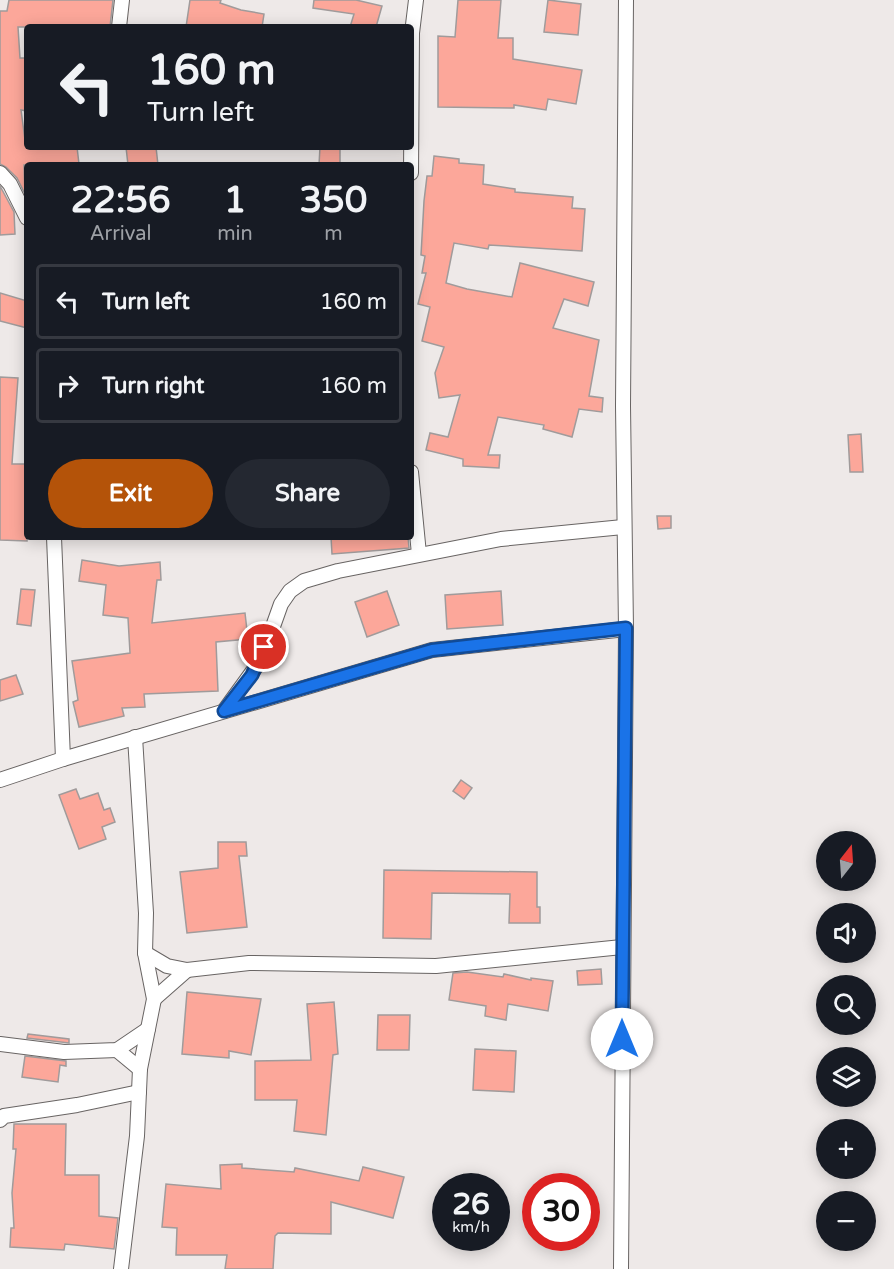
<!DOCTYPE html>
<html lang="en">
<head>
<meta charset="utf-8">
<style>
	body { margin:0; font-family:"Varela Round",sans-serif; background:#242831; color:#f1f3f6; height:100vh; display:flex; flex-direction:column; font-size:22px; white-space:nowrap }
	* { box-sizing:border-box; margin:0 }
	p { font-size:20px; color:#9ea1a6 }
	.icon { flex:none; width:33px; height:33px; fill:none; stroke:currentColor; stroke-width:2; stroke-linecap:round; stroke-linejoin:round }
	.map { position:relative; flex:1; overflow:hidden }
	.sheet { position:absolute; left:24px; top:162px; width:390px; height:378px; display:flex; flex-direction:column; background:#171b24; border-radius:6px; box-shadow:0 3px 15px #0003 }
	.sheet>* { flex:none }
	.hud { position:absolute; left:24px; top:24px; width:390px; height:126px; border-radius:6px; box-shadow:0 3px 15px #0003; background:#171b24; color:#f1f3f6; overflow:hidden }
	.needle { width:39px; rotate:17deg }
	.fabs { position:absolute; left:816px; top:831px; display:grid; gap:12px }
	.fabs a { display:grid; place-items:center; width:60px; height:60px; border-radius:50%; background:#171b24; box-shadow:0 3px 15px #0003; font-size:30px }
	.speed { position:absolute; left:432px; top:1173px; display:flex; gap:12px; font-size:30px; font-weight:700; text-align:center }
	.speed>* { display:grid; place-content:center; width:78px; height:78px; border-radius:50%; background:#171b24; box-shadow:0 3px 15px #0003; line-height:1 }
	.speed small { font-size:15px; font-weight:400 }
	.speed .limit { border:9px solid #d22; background:#fff; color:#111 }
	.pin { position:absolute; display:grid; place-items:center; width:51px; height:51px; color:#fff; margin:-26px; border:3px solid #fff; border-radius:50%; box-shadow:0 2px 6px #0007 }
	.me { position:absolute; width:66px; margin:-33px; rotate:0deg; stroke-linejoin:round; filter:drop-shadow(0 0 4px #0008) }
	.turn { display:flex; align-items:center; gap:21px; height:126px; padding:0 24px; font-size:27px }
	.turn .icon { width:78px; height:78px; stroke-width:2.5 }
	.turn b { display:block; font-size:42px; line-height:51px }
	.eta { display:flex; justify-content:space-evenly; align-items:center; height:102px; text-align:center }
	.eta b { font-size:36px; font-weight:700; line-height:42px }
	.primary-button { display:flex; gap:12px; margin-top:auto; padding:12px 24px }
	.primary-button a { flex:1; height:69px; border-radius:36px; background:#b45309; color:#fff; font-size:24px; font-weight:700; line-height:69px; text-align:center }
	.primary-button a+a { background:#242831; color:#f1f3f6 }
	ul { padding:0; list-style:none }
	li { display:flex; align-items:center; gap:18px; height:75px; margin:0 12px 9px; padding:0 12px; border:3px solid #363941; border-radius:6px }
	li div { flex:1 }
	li b { display:block; font-size:22px }
	li em { font-style:normal }
	.map>svg:first-child { display:block }
	.building { fill:#fca79a; stroke:#a09b9b; stroke-width:1.5 }
	.lines { fill:none; stroke-linecap:round; stroke-linejoin:round }
	.minor-casing { stroke:#686463; stroke-width:16 }
	.minor { stroke:#fff; stroke-width:14 }
	.route-casing { stroke:#114b97; stroke-width:15 }
	.route { stroke:#1a73e8; stroke-width:10 }
</style>
</head>
<body>
<div class="map">
<svg width="894" height="1269" viewBox="0 0 894 1269">
	<rect width="100%" height="100%" fill="#eee9e8"/>
	<g class="building">
		<polygon points="9,0 113,0 110,27 18,27 20,58 27,58 27,111 21,110 26,147 77,147 79,164 24,165 25,194 17,178 6,167 0,164 0,11 7,11"/>
		<polygon points="190,0 221,0 220,3 241,10 264,14 262,27 186,27"/>
		<polygon points="314,0 356,0 382,6 376,27 350,27 354,14 313,8"/>
		<polygon points="458,0 501,0 498,38 513,38 513,59 582,70 576,104 548,99 546,110 514,105 514,108 438,107 438,36 455,37"/>
		<polygon points="548,0 581,4 578,35 544,32"/>
		<polygon points="126,147 156,147 158,165 128,165"/>
		<polygon points="320,147 340,147 340,165 319,165"/>
		<polygon points="434,156 459,159 459,163 484,165 483,184 515,189 515,192 573,197 572,208 585,209 582,251 489,245 488,249 454,243 446,283 467,289 512,297 520,263 594,282 588,306 564,299 553,328 599,340 589,396 603,398 602,412 579,409 572,437 543,429 544,425 498,417 488,455 500,455 499,468 463,466 463,459 426,450 430,433 448,437 460,395 439,398 435,373 444,347 422,341 430,307 418,304 426,273 422,273 425,256 421,255 424,201 427,176 432,176"/>
		<polygon points="0,186 14,212 15,234 0,235"/>
		<polygon points="0,293 27,301 27,328 0,321"/>
		<polygon points="0,377 18,378 12,464 27,464 27,541 0,540"/>
		<polygon points="861,434 863,472 850,472 848,435"/>
		<polygon points="657,516 671,516 671,528 658,529"/>
		<polygon points="331,537 408,537 409,548 332,554"/>
		<polygon points="82,560 119,566 160,562 161,580 157,580 152,623 245,613 248,639 216,642 218,691 144,694 145,707 122,708 124,716 79,727 73,702 78,700 72,661 130,653 128,618 103,615 106,585 79,581"/>
		<polygon points="21,589 35,590 31,626 17,624"/>
		<polygon points="387,591 399,625 367,637 355,602"/>
		<polygon points="501,591 503,625 447,629 445,595"/>
		<polygon points="16,675 23,694 0,701 0,680"/>
		<polygon points="461,780 472,788 464,799 453,791"/>
		<polygon points="76,789 80,799 98,793 104,810 110,808 115,822 102,827 106,839 79,849 59,795"/>
		<polygon points="218,842 246,842 247,856 239,856 247,927 187,933 180,872 218,868"/>
		<polygon points="384,870 537,872 537,907 540,907 540,923 509,923 510,894 432,893 431,939 383,938"/>
		<polygon points="601,969 602,984 578,985 577,971"/>
		<polygon points="467,972 503,977 504,974 531,980 531,978 553,981 548,1011 508,1004 506,1020 485,1016 486,1006 449,1000 453,973"/>
		<polygon points="187,992 261,999 251,1055 229,1051 229,1058 182,1054"/>
		<polygon points="334,1002 338,1054 333,1055 326,1135 294,1131 297,1100 255,1100 255,1061 311,1060 307,1004"/>
		<polygon points="378,1015 410,1015 409,1050 377,1050"/>
		<polygon points="28,1034 69,1039 69,1043 27,1038"/>
		<polygon points="475,1049 516,1051 514,1092 473,1090"/>
		<polygon points="25,1056 66,1061 66,1066 60,1065 58,1082 22,1077"/>
		<polygon points="14,1124 66,1124 65,1175 99,1175 99,1216 118,1218 114,1249 65,1244 64,1250 10,1247 11,1228 14,1228 12,1193 16,1149 13,1149"/>
		<polygon points="242,1164 242,1168 294,1172 295,1168 359,1181 363,1167 404,1177 393,1218 331,1202 331,1234 278,1233 275,1236 273,1269 225,1269 227,1255 176,1255 177,1228 162,1227 166,1184 221,1189 220,1165"/>
	</g>
	<g class="lines">
		<defs>
			<g id="minor">
				<polyline points="119,27 122,0"/>
				<polyline points="0,173 10,184 27,218"/>
				<polyline points="411,173 412,33 416,0"/>
				<polyline points="411,472 419,554"/>
				<polyline points="54,537 63,759"/>
				<polyline points="224,711 261,660 281,604 290,591 304,581 338,571 501,539 623,527"/>
				<polyline points="0,780 63,759 432,650 626,629"/>
				<polyline points="145,953 167,966 187,970 249,963 436,966 622,947"/>
				<polyline points="154,999 187,970"/>
				<polyline points="0,1044 64,1052 117,1050 148,1029"/>
				<polyline points="117,1050 140,1069"/>
				<polyline points="0,1120 4,1116 77,1105 139,1092"/>
				<polyline points="121,1269 137,1136 140,1069 154,999 145,953 146,913 135,737"/>
				<polyline points="621,1269 626,629 623,406 626,0"/>
			</g>
		</defs>
		<use href="#minor" class="minor-casing"/>
		<use href="#minor" class="minor"/>
	</g>
	<g class="lines">
		<defs>
			<polyline id="route" points="264,647 252,675 224,711 432,650 626,628 622,1039"/>
		</defs>
		<use href="#route" class="route-casing"/>
		<use href="#route" class="route"/>
	</g>
</svg>
<div class="fabs">
<a><svg class="needle" viewBox="-14 -14 28 28"><path d="M0-13l5 13h-10z" fill="#e53935"/><path d="M0 13l5-13h-10z" fill="#9ea1a6"/></svg></a>
<a><svg class="icon" aria-label="sound" viewBox="0 0 24 24"><path d="M4 9h4l5-4v14l-5-4H4zM17 9q2 3 0 6"/></svg></a>
<a><svg class="icon" aria-label="search" viewBox="0 0 24 24"><circle cx="10" cy="10" r="6"/><path d="M15 15l6 6"/></svg></a>
<a><svg class="icon" aria-label="layers" viewBox="0 0 24 24"><path d="M12 4l9 5-9 5-9-5zM3 14l9 5 9-5"/></svg></a>
<a>+</a>
<a>−</a>
</div>
<div class="speed"><div>26<small>km/h</small></div><div class="limit">30</div></div>
<div class="pin" style="left:264px;top:647px;background:#d93025"><svg class="icon" aria-label="arrive" viewBox="0 0 24 24"><path d="M6 21V4h12l-3 4 3 4H6"/></svg></div>
<svg class="me" style="left:622px;top:1039px" viewBox="-20 -20 40 40"><circle r="19" fill="#fff"/><path d="M0-13L10 11 0 6-10 11z" fill="#1a73e8"/></svg>
<div class="hud">
<div class="turn"><svg class="icon" aria-label="left" viewBox="0 0 24 24"><path d="M17 20v-9H6M10 6l-5 5 5 5"/></svg><div><b>160 m</b>Turn left</div></div>
</div>
<section class="sheet">
<div class="eta">
<div><b>22:56</b><p>Arrival</p></div>
<div><b>1</b><p>min</p></div>
<div><b>350</b><p>m</p></div>
</div>
<ul>
<li><svg class="icon" aria-label="left" viewBox="0 0 24 24"><path d="M17 20v-9H6M10 6l-5 5 5 5"/></svg><div><b>Turn left</b></div><em>160 m</em></li>
<li><svg class="icon" aria-label="right" viewBox="0 0 24 24"><path d="M7 20v-9h11M14 6l5 5-5 5"/></svg><div><b>Turn right</b></div><em>160 m</em></li>
</ul>
<div class="primary-button"><a>Exit</a><a>Share</a></div>
</section>
</div>
</body>
</html>
